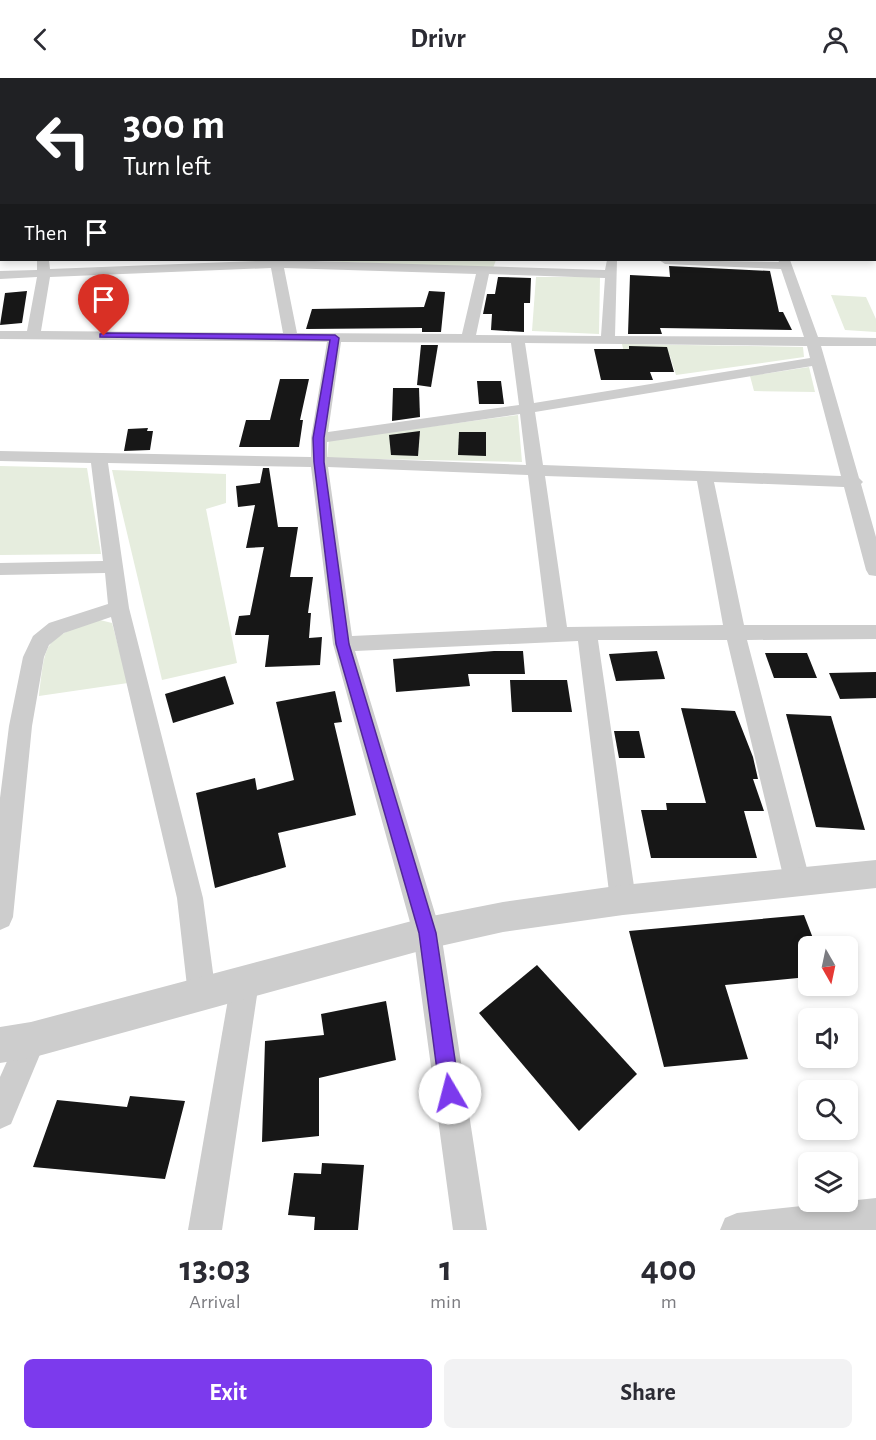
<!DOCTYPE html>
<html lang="en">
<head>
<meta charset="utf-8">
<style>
	body { margin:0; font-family:"Alegreya Sans",sans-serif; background:#f2f2f3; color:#2b2b33; height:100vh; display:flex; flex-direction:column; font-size:22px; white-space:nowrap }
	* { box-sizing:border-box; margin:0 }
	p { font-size:20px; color:#7c7c81 }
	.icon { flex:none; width:33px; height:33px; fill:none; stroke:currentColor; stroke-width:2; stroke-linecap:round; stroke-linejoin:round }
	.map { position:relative; height:1152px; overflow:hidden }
	.side { display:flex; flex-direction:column; background:#fff; flex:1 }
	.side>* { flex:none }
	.hud { position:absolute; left:0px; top:0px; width:876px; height:183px; box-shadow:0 3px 9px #0003; background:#202124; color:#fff; overflow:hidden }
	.needle { width:39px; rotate:171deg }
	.buttons { position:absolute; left:798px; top:858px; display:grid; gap:12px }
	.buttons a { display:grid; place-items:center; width:60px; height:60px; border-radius:9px; background:#fff; box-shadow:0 3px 9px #0003; font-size:30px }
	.pin { position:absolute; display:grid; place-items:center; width:51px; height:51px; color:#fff; margin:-62px -26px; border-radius:50% 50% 50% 0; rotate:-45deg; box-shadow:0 0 6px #0007 }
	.pin .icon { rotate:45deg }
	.me { position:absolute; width:66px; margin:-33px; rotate:352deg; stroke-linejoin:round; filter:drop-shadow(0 0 4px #0008) }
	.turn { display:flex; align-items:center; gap:21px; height:126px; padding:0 24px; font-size:27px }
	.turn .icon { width:78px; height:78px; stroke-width:2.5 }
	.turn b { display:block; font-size:42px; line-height:51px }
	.then { display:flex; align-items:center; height:57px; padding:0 24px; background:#0003; gap:12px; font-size:22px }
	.eta { display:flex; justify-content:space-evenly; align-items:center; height:102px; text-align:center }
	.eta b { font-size:36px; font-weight:600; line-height:42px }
	.cta { display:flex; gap:12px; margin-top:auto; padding:12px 24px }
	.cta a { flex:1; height:69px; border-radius:9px; background:#7c3aed; color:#fff; font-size:24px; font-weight:600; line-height:69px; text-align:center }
	.cta a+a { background:#f2f2f3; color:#2b2b33 }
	header { display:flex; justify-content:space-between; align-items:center; height:78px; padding:0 24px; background:#fff; font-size:27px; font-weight:600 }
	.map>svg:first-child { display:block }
	.green { fill:#e6edde }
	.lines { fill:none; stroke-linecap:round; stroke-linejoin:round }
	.river { fill:#cae0ed; fill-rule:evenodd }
	.building { fill:#171717 }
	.minor { fill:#cdcdcd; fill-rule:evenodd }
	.tertiary { fill:#cdcdcd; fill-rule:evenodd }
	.secondary { fill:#bababa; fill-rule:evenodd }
	.motorway { fill:#979797; fill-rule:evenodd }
	.route { fill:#7c3aed; stroke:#51269a; stroke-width:1.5 }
</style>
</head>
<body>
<header><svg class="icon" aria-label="back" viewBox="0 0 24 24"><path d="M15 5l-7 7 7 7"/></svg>Drivr<svg class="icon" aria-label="person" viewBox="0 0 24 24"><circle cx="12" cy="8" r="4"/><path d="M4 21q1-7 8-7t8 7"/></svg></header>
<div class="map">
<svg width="876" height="1152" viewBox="0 0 876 1152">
	<rect width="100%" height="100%" fill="#fff"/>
	<g class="green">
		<polygon points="294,182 496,182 493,190"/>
		<polygon points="536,199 600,199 599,256 532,253"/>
		<polygon points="831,217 866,219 876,241 876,254 845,252"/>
		<polygon points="622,266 803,269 804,279 676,297 670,278 625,279"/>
		<polygon points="809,289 815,314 754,313 750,298"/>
		<polygon points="518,337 522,384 327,380 329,362"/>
		<polygon points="0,388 87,390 101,476 0,477"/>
		<polygon points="112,392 226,396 226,425 206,431 237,585 162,602"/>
		<path d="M96,541L112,545L128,605L39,618C46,561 43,563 96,541Z"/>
	</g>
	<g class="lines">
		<g class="river">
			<rect x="0" y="31" width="2" height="10"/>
			<rect x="874" y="55" width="2" height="12"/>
		</g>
	</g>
	<g class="building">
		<polygon points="669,188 770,193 779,234 783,234 792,252 660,250 662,256 628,256 630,197 670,199"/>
		<polygon points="498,199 531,200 530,225 524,225 524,254 491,252 492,236 483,236 487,216 495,216"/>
		<polygon points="27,213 22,245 0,247 5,215"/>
		<polygon points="429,213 445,214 441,254 422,254 422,250 306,251 312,231 424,229"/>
		<polygon points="421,267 438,267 431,309 417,307"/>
		<polygon points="629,268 667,269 674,294 650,294 653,302 601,302 594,271 629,271"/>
		<polygon points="280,301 309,301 300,342 303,342 299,369 239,369 246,342 270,342"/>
		<polygon points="477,303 501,303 504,326 479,326"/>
		<polygon points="393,310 419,310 420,339 392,343"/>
		<polygon points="148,350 147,353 153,353 150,372 124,373 128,351"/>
		<polygon points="420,353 418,378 391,377 389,357"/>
		<polygon points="459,354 486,354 486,378 458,377"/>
		<polygon points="263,390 269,390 278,449 298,449 290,499 313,499 308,535 311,535 309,560 322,559 320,587 265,589 269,557 235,557 239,538 250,537 264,469 246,470 255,427 238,429 236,408 260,405"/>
		<polygon points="494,573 523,573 525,596 468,596 470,608 396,614 393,581"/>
		<polygon points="657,573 665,601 616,603 609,576"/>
		<polygon points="765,575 807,575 817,600 774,600"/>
		<polygon points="876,594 876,620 840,621 829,595"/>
		<polygon points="225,598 234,626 173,645 165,616"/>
		<polygon points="510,602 567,602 572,634 512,634"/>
		<polygon points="335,613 342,644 334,645 356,737 278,755 286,789 215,810 196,715 255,700 257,712 294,702 276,624"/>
		<polygon points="681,630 735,633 753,679 758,701 753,701 764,733 744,733 757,780 651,780 641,732 667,732 666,725 706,725"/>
		<polygon points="786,636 831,638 865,752 816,749"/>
		<polygon points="614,653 639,653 645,680 619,680"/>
		<polygon points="804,837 816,868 808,868 808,899 725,907 748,981 664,989 629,853"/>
		<polygon points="537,887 637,996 579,1053 479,935"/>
		<polygon points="386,923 396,982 319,1000 319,1058 262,1064 265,963 324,957 321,936"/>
		<polygon points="130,1018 185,1023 165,1101 33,1089 57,1022 127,1029"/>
		<polygon points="322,1085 364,1087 358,1152 314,1152 315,1139 288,1137 294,1095 321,1096"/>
	</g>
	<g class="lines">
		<g class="minor">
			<polygon points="1,0 10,0 2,2 2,4"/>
			<polygon points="96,0 105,0 95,2"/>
			<polygon points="209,0 217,0 208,2"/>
			<polygon points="294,0 302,0 293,2"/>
			<rect x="432" y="0" width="8" height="2"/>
			<polygon points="631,0 639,0 640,2 632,2"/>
			<polygon points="714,0 722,0 723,2 715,2"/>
			<rect x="0" y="111" width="2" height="6"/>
			<path d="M37,182H49L50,191L282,182L605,192L607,182H617L615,258L804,259L781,191L665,186L659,182L779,184L778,182H790L818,259L876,260V268H821L859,400L863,404L861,406L876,459V498L869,497L866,492L844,409L714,404L744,547H876V561L747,562L811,806L807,814L798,818L789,814L785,806L727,562H598L636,822L632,831L623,834L614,831L610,822L578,563L355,573L441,855L487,1152H453L413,855L333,566L311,389L108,385L129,530L203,820L216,917L212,927L202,931L192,927L188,917L177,820L111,539L64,555L49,567L44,579L32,648L13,839L9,848L0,852V720L9,648L23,579L33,558L49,545L108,526L105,495L0,497V485L103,483L91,385L0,383V373L311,379V360L327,264L0,261V253H27L37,199L0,201V193L37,192ZM271,190L283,255L41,253L50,199ZM284,190L476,196L462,256L297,255ZM489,196L605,200L601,258L476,257ZM341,264L511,265L519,327L328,354ZM525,265L807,268L810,280L534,325ZM812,288L841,398L543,387L535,334ZM520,336L526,387L327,379V364ZM328,389L528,397L547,549L352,558ZM545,398L697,403L723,547L567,549Z"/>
			<polygon points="245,890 255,894 259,904 222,1152 188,1152 231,904 235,894"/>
			<polygon points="31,947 41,952 46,962 11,1046 0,1051 0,999 21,952"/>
			<polygon points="876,1120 876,1152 720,1152 725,1140 737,1135"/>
		</g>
		<g class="tertiary">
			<rect x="0" y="25" width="2" height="6"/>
			<rect x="874" y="52" width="2" height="6"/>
			<polygon points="876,782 876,810 623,837 503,854 427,871 31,980 0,985 0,949 31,944 427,839 503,824 623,807"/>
		</g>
		<g class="secondary">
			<rect x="0" y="95" width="2" height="8"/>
			<rect x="874" y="131" width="2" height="10"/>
		</g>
		<g class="motorway">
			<rect x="0" y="63" width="2" height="10"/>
			<rect x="874" y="108" width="2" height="10"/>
		</g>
	</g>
	<polygon class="route" points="104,255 335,257 339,260 324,360 324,384 349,566 436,855 460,1015 458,1022 450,1025 443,1022 440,1015 419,855 336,566 314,384 313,360 330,262 100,259 100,256"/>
</svg>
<div class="buttons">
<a><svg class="needle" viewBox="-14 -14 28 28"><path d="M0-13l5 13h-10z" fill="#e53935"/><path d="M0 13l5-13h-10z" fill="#7c7c81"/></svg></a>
<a><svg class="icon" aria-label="sound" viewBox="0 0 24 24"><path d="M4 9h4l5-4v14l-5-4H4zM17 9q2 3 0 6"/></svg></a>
<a><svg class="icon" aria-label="search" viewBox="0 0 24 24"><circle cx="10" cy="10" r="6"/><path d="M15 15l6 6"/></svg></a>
<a><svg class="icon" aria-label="layers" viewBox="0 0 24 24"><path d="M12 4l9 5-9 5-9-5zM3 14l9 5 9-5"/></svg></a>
</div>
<div class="pin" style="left:104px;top:258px;background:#d93025"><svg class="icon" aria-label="arrive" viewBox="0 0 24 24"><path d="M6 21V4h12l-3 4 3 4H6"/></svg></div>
<svg class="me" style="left:450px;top:1015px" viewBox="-20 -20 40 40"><circle r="19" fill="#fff"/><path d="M0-13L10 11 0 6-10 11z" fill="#7c3aed"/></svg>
<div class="hud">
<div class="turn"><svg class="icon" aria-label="left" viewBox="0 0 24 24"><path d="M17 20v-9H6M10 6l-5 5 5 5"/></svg><div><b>300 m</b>Turn left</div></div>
<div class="then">Then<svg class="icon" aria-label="arrive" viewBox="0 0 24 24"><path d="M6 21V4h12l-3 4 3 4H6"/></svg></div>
</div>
</div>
<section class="side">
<div class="eta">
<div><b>13:03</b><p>Arrival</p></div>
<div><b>1</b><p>min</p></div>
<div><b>400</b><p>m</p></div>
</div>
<div class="cta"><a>Exit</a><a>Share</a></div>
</section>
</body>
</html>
